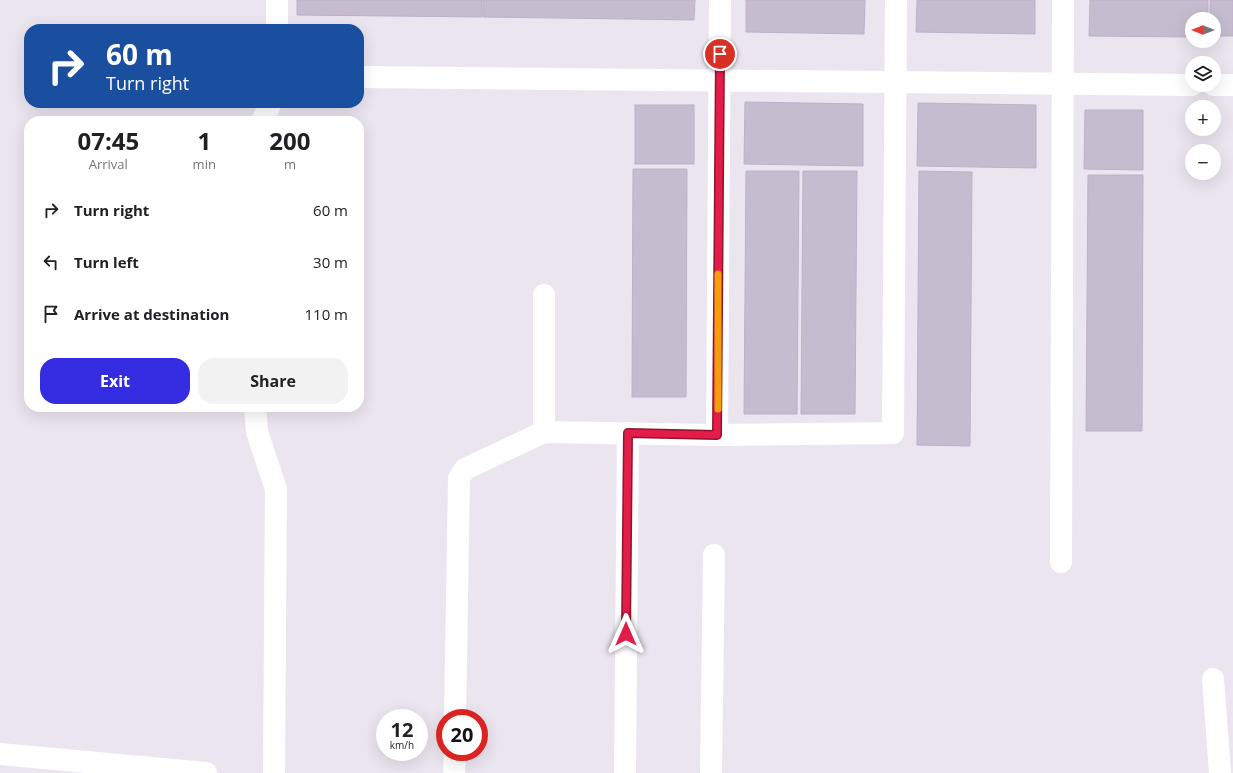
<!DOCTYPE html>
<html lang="en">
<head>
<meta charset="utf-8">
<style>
	body { margin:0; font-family:"Open Sans",sans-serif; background:#f2f2f2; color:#202124; height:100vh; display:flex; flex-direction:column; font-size:15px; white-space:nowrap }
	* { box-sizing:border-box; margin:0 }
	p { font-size:13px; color:#757577 }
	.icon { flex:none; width:22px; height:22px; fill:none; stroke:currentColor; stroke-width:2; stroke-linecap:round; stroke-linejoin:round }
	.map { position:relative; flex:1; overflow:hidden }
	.drawer { position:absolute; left:24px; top:116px; width:340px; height:296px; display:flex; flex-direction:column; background:#fff; border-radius:16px; box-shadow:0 4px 16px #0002 }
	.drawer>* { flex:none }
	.hud { position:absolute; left:24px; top:24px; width:340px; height:84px; border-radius:16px; box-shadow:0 4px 16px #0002; background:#1a4fa0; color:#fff; overflow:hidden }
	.needle { width:26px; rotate:270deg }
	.buttons { position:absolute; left:1185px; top:12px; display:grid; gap:8px }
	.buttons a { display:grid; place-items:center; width:36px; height:36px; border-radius:50%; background:#fff; box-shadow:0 4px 16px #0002; font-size:20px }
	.speed { position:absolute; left:376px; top:709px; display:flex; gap:8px; font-size:20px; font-weight:700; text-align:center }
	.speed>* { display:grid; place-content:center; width:52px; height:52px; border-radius:50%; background:#fff; box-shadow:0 4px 16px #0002; line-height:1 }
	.speed small { font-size:10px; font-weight:400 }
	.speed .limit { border:6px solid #d22; background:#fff; color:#111 }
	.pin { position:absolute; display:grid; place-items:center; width:34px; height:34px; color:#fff; margin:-17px; border:2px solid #fff; border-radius:50%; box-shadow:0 1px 4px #0007 }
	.me { position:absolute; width:44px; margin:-22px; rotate:0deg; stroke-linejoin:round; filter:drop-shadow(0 0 3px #0008) }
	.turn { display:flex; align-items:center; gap:14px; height:84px; padding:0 16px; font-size:18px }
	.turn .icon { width:52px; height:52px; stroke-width:2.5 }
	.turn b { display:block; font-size:28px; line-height:34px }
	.eta { display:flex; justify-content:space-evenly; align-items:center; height:68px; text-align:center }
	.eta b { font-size:24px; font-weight:700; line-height:28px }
	.action { display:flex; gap:8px; margin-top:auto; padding:8px 16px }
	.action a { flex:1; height:46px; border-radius:16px; background:#332ce0; color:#fff; font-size:16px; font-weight:700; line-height:46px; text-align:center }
	.action a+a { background:#f2f2f2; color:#202124 }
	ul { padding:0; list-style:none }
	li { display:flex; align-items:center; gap:12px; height:52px; padding:0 16px }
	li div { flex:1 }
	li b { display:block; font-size:15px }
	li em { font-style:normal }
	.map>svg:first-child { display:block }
	.building { fill:#c6bcd0; stroke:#bdb0ca }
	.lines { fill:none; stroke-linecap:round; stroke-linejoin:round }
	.minor { stroke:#fff; stroke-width:22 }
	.route-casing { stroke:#92132f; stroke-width:10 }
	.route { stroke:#e11d48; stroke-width:7 }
	.slow { stroke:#f59e0b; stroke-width:7 }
</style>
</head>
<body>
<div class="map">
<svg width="1233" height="773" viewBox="0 0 1233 773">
	<rect width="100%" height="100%" fill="#ebe5f0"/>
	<g class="building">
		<polygon points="297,0 482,0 482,17 297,15"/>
		<polygon points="483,0 695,0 694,20 483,17"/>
		<polygon points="746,0 865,0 864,34 746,32"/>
		<polygon points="917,0 1035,0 1035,34 916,32"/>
		<polygon points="1090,0 1208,0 1208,19 1192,19 1192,37 1089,36"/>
		<polygon points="1210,0 1233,0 1233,36 1214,36 1214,19 1210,19"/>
		<polygon points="745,102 863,104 863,166 744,164"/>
		<polygon points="918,103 1036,105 1036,168 917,166"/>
		<rect x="635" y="105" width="59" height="59"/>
		<polygon points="1085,110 1143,110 1143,170 1084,169"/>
		<polygon points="633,169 687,169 686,397 632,397"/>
		<polygon points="746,171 799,171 797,414 744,414"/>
		<polygon points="803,171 857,171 855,414 801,414"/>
		<polygon points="919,171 972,172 970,446 917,445"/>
		<polygon points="1088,175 1143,175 1142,431 1086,431"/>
	</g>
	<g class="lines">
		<g class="minor">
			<polyline points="277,29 277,0"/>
			<polyline points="359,77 1192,85"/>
			<polyline points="1214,85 1233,85"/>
			<polyline points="262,121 271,103"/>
			<polyline points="255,407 257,432 276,489 274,773"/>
			<polyline points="544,432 544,295"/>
			<polyline points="717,435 720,0"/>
			<polyline points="1061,562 1063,0"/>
			<polyline points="1213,679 1220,773"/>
			<polyline points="455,718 459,478 465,469 544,432 717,435 893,433 896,0"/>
			<polyline points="0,754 206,773"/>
			<polyline points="454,773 455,752"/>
			<polyline points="625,773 628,433"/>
			<polyline points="711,773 714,555"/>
		</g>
	</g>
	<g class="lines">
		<defs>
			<polyline id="route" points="626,634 628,433 717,435 720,54"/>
		</defs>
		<use href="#route" class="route-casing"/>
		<use href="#route" class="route"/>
		<polyline class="slow" points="718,409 718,274"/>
	</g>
</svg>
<div class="buttons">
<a><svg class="needle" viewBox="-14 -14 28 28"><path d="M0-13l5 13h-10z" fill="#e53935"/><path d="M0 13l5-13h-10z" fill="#757577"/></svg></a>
<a><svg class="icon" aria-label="layers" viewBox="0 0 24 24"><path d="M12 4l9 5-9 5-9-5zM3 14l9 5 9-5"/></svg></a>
<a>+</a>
<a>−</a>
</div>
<div class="speed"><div>12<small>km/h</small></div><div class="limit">20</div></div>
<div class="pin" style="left:720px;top:54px;background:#d93025"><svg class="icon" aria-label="arrive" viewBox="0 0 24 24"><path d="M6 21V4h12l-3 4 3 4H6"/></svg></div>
<svg class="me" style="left:626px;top:634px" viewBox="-20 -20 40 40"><path d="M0-17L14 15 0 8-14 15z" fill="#e11d48" stroke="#fff" stroke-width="4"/></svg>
<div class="hud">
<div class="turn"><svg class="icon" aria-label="right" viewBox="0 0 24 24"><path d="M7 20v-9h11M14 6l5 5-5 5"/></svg><div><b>60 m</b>Turn right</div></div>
</div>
<section class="drawer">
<div class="eta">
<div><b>07:45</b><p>Arrival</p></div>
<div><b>1</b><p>min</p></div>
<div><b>200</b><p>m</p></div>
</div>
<ul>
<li><svg class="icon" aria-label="right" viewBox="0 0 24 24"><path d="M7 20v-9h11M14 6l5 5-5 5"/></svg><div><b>Turn right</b></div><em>60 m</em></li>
<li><svg class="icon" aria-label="left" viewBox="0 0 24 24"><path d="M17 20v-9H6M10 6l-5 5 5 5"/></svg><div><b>Turn left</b></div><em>30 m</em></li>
<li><svg class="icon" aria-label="arrive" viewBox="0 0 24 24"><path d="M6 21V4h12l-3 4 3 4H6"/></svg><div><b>Arrive at destination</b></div><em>110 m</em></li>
</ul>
<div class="action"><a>Exit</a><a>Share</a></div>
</section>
</div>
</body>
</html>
